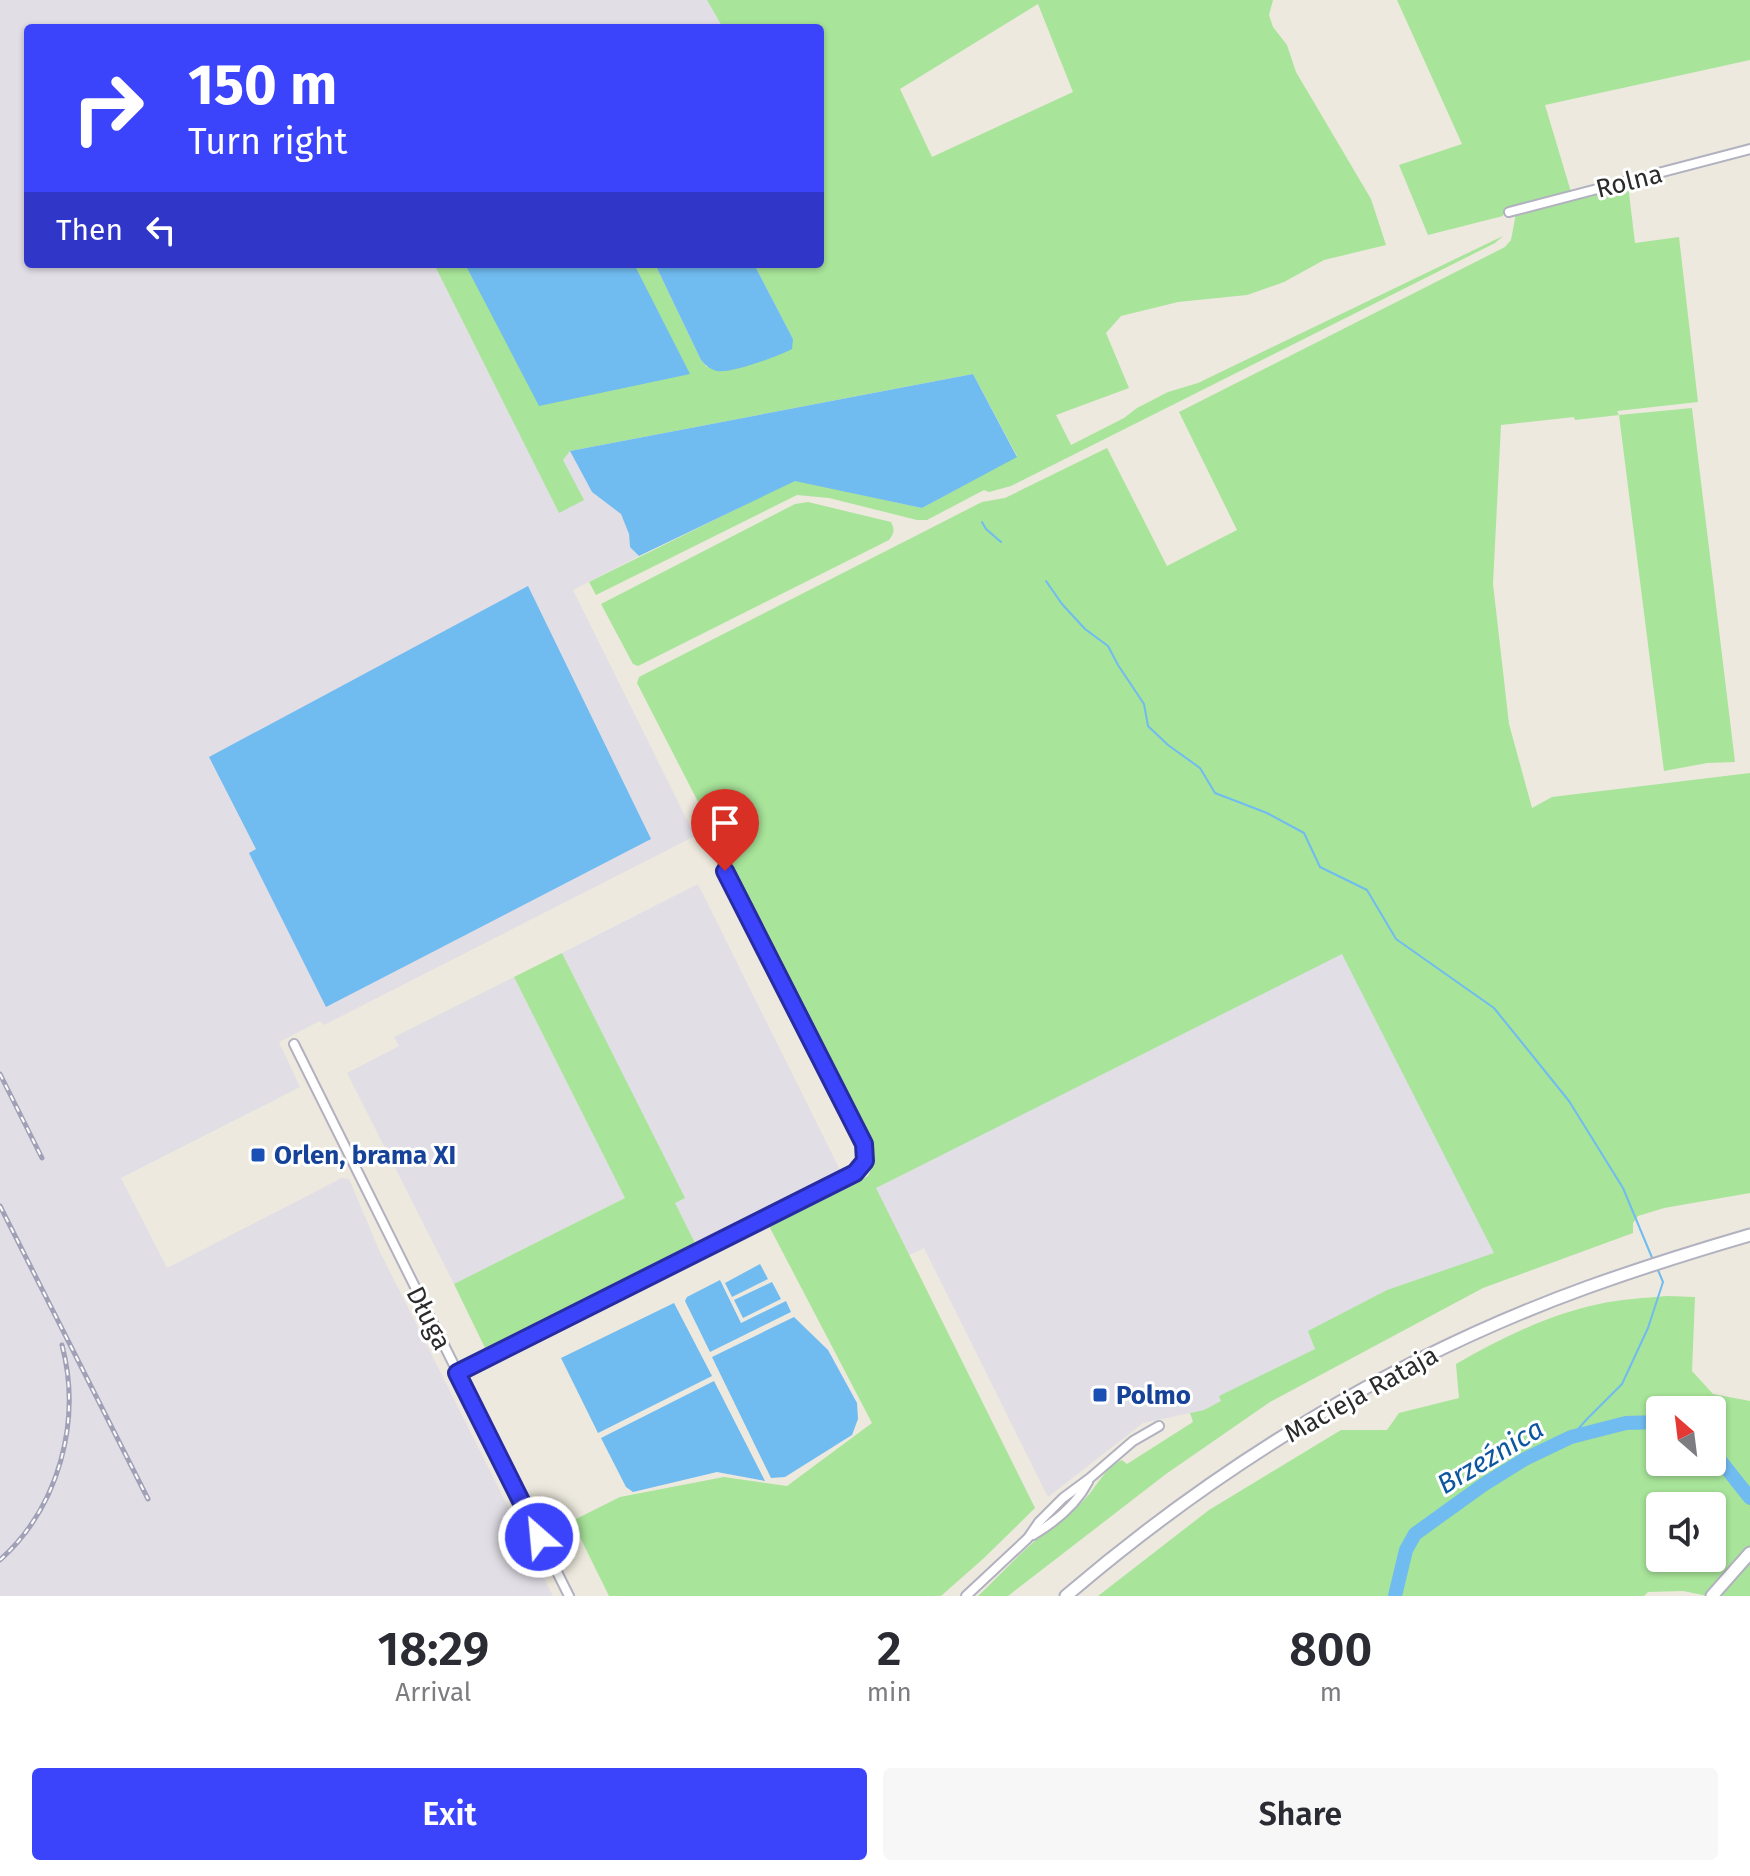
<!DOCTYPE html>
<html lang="en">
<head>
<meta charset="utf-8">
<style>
	body { margin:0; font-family:"Fira Sans",sans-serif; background:#f7f7f7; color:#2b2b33; height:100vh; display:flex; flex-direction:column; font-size:30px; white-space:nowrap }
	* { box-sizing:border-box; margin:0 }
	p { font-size:26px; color:#7c7c81 }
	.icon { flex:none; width:44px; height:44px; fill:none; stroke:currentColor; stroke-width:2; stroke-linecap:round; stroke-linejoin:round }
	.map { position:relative; height:1596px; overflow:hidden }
	.details { display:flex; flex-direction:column; background:#fff; flex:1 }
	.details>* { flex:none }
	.guide { position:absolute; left:24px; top:24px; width:800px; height:244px; border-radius:8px; box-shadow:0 2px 6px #0004; background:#3c44fb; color:#fff; overflow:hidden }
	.needle { width:52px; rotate:332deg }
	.controls { position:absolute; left:1646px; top:1396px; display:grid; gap:16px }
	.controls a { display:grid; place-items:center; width:80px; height:80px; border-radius:8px; background:#fff; box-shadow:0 2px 6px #0004; font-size:40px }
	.pin { position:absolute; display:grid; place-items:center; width:68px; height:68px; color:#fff; margin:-82px -34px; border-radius:50% 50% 50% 0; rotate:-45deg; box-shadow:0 0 8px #0007 }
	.pin .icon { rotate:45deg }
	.me { position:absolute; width:88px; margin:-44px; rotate:333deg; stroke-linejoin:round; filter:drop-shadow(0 0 6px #0008) }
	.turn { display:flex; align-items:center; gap:28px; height:168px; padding:0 32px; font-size:36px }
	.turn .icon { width:104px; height:104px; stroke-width:2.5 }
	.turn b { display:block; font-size:56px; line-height:68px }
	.then { display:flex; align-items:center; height:76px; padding:0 32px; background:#0003; gap:16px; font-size:30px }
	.eta { display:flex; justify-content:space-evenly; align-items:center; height:136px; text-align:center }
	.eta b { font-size:48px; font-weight:600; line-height:56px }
	.cta { display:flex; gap:16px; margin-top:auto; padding:16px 32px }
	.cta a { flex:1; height:92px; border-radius:8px; background:#3c44fb; color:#fff; font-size:32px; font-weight:600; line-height:92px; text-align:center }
	.cta a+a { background:#f7f7f7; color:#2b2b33 }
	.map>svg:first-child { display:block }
	.industrial { fill:#e1dee6 }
	.green { fill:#a8e49a; fill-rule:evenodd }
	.water { fill:#70bbf0 }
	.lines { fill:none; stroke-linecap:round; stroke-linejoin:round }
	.stream { stroke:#70bbf0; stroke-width:2 }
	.river { stroke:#70bbf0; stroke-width:14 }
	.street-casing { stroke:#b1b1bf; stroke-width:12 }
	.secondary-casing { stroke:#b1b1bf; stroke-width:15 }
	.street { stroke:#fff; stroke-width:8 }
	.secondary { stroke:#fff; stroke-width:11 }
	.rail-casing { stroke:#a0a0b6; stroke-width:5 }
	.rail { stroke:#fff; stroke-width:2; stroke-dasharray:6; stroke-linecap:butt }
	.route-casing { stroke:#272ca3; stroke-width:20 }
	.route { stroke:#3c44fb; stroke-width:14 }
	.transit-dot { fill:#1a4fb4; stroke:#fff; stroke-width:3 }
	.labels { text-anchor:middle; stroke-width:6; stroke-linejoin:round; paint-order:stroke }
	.street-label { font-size:26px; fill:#2b2b2b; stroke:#fff }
	.transit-label { font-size:26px; font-weight:bold; fill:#164399; stroke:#fff; text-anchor:start }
	.water-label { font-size:28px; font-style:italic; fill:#0c579f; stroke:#fff }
</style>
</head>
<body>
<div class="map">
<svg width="1750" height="1596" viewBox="0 0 1750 1596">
	<rect width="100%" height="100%" fill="#ede9de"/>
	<g class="industrial">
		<polygon points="0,0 707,0 723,28 28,28 28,264 434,264 559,513 563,460 570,451 592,492 621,514 629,534 630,547 639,556 573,590 695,836 324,1025 320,1021 279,1042 300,1087 121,1178 167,1268 342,1178 349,1179 380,1252 553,1596 0,1596"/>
		<polygon points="698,884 840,1170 695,1243 674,1203 684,1197 562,953"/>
		<polygon points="1343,953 1495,1253 1387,1290 1309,1331 1315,1349 1220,1396 1222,1401 1204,1410 1143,1423 1048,1497 924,1248 909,1255 875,1188"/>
		<polygon points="514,977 625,1198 454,1284 347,1073 399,1046 394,1037"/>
	</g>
	<g class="green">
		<path d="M707,0H1273L1269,15L1273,27L1287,45L1296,72L1371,199L1386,245L1324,260L1284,282L1247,295L1178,302L1121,316L1106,333L1129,388L1056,415L1071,445L1124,418L1137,408L1168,392L1198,383L1503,236L1495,243L1011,486L989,492L984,490L927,520H917L829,498L797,495L596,595L589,582L795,480L922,508L1017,456L973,374L570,451L563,460L584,500L559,513L434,264H655L701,360L707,367L793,339L754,264H820V28H723ZM1038,4L1073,92L932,157L900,89Z"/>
		<polygon points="1397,0 1750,0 1750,60 1545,105 1571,192 1505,208 1503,216 1428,235 1399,165 1462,144"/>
		<path d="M1628,185L1635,243L1679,237L1698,402L1617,411L1619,415L1692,408L1735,762L1707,763L1664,771L1619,415L1575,420L1574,417L1501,425L1493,584L1509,724L1532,808L1552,797L1750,773V1193L1664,1208L1638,1216L1633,1223V1233L1483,1288L1270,1402L1166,1474L1008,1596H978C997,1578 1016,1557 1036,1540C1052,1527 1070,1515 1084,1500C1097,1487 1104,1468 1122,1460L1127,1464L1193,1422L1190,1413L1204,1410L1221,1401L1219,1396L1315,1349L1308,1331L1387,1290L1494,1253L1342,954L876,1188L1035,1508L984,1558L941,1596H609L572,1521L620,1497L724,1477L787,1486L872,1423L769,1226L868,1176L874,1163L873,1152L863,1130L794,1001L730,870L713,831L637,683L639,677L982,502L1005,498L1107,448L1167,566L1237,530L1179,412L1505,247L1511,240L1516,213L1573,197Z"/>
		<path d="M808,502L891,522C895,530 894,534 889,540L638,666L633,664L601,604L795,504Z"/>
		<polygon points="562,953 685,1198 675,1203 695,1243 485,1348 454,1284 625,1198 514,977"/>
		<path d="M1667,1296L1695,1297L1692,1371L1713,1394L1750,1401V1596H1708L1683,1591L1648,1592L1644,1596H1098L1209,1510L1341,1430H1387L1399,1413L1459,1398L1456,1364C1501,1338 1548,1315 1599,1304C1621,1299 1645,1298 1667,1296ZM1660,1410H1712V1462H1660ZM1660,1506H1712V1558H1660Z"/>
	</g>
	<g class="water">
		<polygon points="465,264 634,264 690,374 539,406"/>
		<path d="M655,264H754L793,339L792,349C779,356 730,374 717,371C710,369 706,366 701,360Z"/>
		<polygon points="973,374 1017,457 922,508 795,481 639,556 630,547 629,534 621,514 592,492 570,451"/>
		<polygon points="528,586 651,839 326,1007 249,853 256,849 209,757"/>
		<polygon points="760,1264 768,1279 732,1297 725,1283"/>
		<polygon points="720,1280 741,1323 786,1301 791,1312 710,1352 685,1301 687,1297"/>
		<polygon points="772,1282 781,1299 743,1318 734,1300"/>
		<polygon points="674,1303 712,1376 598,1433 561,1358"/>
		<polygon points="794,1317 828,1350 857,1403 858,1419 852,1435 785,1477 771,1478 712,1357"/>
		<polygon points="714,1381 765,1481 717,1472 633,1492 626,1487 601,1438"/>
	</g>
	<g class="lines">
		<g class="stream">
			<polyline points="982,522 986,529 1001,542"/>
			<polyline points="1046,581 1062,604 1085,629 1108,646 1118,665 1144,704 1148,726 1168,745 1200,768 1215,793 1267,813 1304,833 1320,867 1367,890 1396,939 1494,1008 1569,1101 1623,1188 1653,1260"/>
			<polyline points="1571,1437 1587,1419 1622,1384 1648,1328 1663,1282 1658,1270"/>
		</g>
		<g class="river">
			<polyline points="1712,1450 1750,1498"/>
			<polyline points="1395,1596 1406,1550 1415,1534 1483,1485 1525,1459 1571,1437 1626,1423 1660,1422"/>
		</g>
		<defs>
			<g id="street">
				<polyline points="1509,212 1750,149"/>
				<polyline points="294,1044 569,1596"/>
				<polyline points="457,1373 855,1173 865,1161 864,1144 725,871"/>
				<path d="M1033,1535C1055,1522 1076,1505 1088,1482"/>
				<polyline points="966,1596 1028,1538 1039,1522 1063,1498 1090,1478 1133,1441 1159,1426"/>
			</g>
			<g id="secondary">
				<path d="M1066,1596C1220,1464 1397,1356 1588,1287C1641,1268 1695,1251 1750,1235"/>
				<polyline points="1712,1596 1750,1553"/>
			</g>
		</defs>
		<use href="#street" class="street-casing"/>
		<use href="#secondary" class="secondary-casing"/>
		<use href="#street" class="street"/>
		<use href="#secondary" class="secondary"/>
		<defs>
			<g id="rail">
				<polyline points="0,1074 42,1158"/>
				<polyline points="0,1206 148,1499"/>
				<path d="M0,1560C59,1507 82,1421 62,1345"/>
			</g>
		</defs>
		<use href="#rail" class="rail-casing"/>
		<use href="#rail" class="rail"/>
	</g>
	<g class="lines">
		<defs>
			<polyline id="route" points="539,1537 457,1373 855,1173 865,1161 864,1144 725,871"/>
		</defs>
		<use href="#route" class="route-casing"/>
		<use href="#route" class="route"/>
	</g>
	<g class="transit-dot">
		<rect x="250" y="1147" width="16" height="16" rx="4"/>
		<rect x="1092" y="1387" width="16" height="16" rx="4"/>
	</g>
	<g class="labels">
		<g class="street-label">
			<text transform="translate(1629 181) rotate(-14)" y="9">Rolna</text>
			<text transform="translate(429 1318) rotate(63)" y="9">Długa</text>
			<text transform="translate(1361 1394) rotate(-29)" y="9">Macieja Rataja</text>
		</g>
		<g class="transit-label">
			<text x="274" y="1164">Orlen, brama XI</text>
			<text x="1116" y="1404">Polmo</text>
		</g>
		<g class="water-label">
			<text transform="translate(1490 1456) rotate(-31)" y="10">Brzeźnica</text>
		</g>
	</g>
</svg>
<div class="controls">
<a><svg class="needle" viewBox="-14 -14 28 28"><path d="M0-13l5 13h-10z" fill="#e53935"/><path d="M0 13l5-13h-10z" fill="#7c7c81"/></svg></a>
<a><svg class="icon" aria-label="sound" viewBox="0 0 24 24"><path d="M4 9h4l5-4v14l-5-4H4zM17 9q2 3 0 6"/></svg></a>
</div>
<div class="pin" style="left:725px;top:871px;background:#d93025"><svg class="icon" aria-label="arrive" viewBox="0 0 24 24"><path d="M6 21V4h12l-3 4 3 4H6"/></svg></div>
<svg class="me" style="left:539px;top:1537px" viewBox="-20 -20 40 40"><circle r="17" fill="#3c44fb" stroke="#fff" stroke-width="3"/><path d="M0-11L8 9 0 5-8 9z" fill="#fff"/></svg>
<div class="guide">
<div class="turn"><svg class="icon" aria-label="right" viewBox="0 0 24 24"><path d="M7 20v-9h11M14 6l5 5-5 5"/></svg><div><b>150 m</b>Turn right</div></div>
<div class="then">Then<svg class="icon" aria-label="left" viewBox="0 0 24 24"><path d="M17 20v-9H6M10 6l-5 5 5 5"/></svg></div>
</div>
</div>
<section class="details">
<div class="eta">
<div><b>18:29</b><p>Arrival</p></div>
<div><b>2</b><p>min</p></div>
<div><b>800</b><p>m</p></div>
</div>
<div class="cta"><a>Exit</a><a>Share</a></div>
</section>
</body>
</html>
